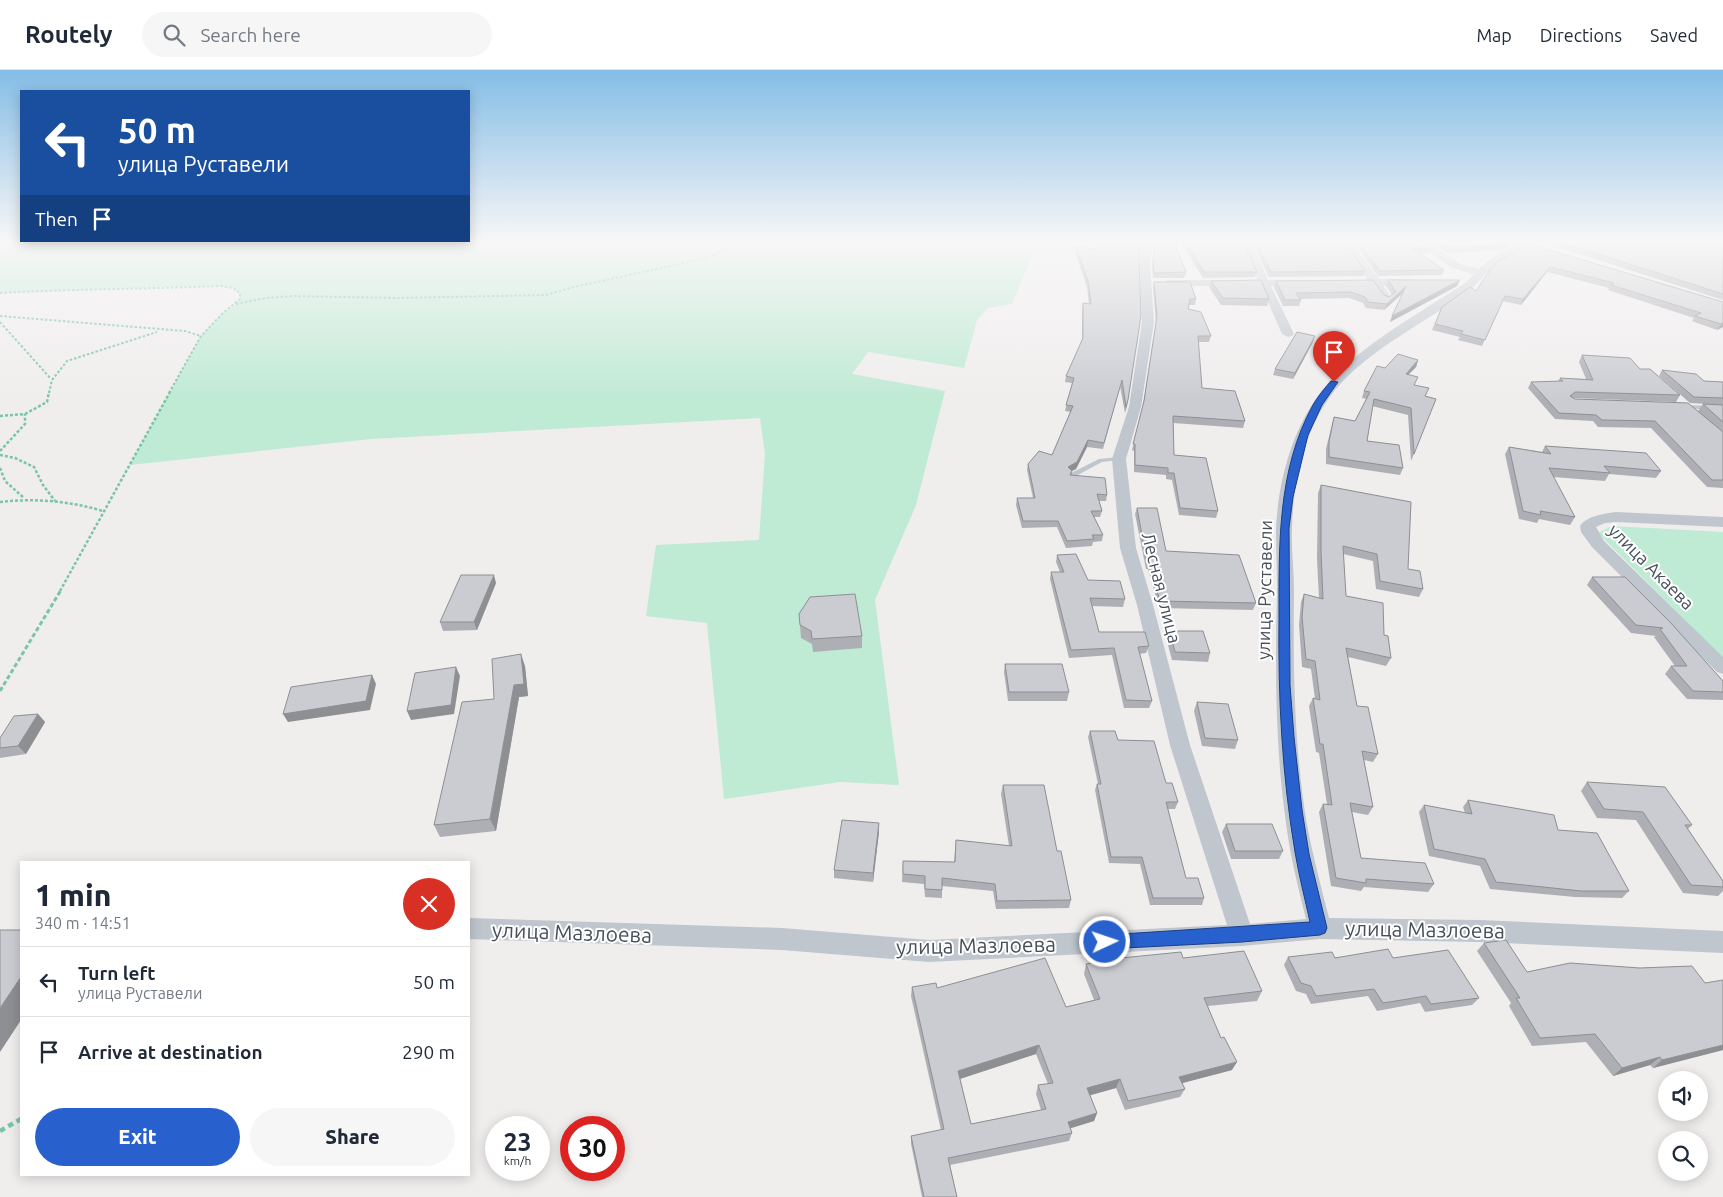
<!DOCTYPE html>
<html lang="en">
<head>
<meta charset="utf-8">
<style>
	body { margin:0; font-family:Ubuntu,sans-serif; background:#f6f6f7; color:#1f2937; height:100vh; display:flex; flex-direction:column; font-size:19px; white-space:nowrap }
	* { box-sizing:border-box; margin:0 }
	p { font-size:16px; color:#747a83 }
	.icon { flex:none; width:28px; height:28px; fill:none; stroke:currentColor; stroke-width:2; stroke-linecap:round; stroke-linejoin:round }
	.map { position:relative; flex:1; overflow:hidden }
	.panel { position:absolute; left:20px; top:791px; width:450px; height:315px; display:flex; flex-direction:column; background:#fff; border-radius:0px; box-shadow:0 2px 12px #0003 }
	.panel>* { flex:none }
	.guide { position:absolute; left:20px; top:20px; width:450px; height:152px; border-radius:0px; box-shadow:0 2px 12px #0003; background:#1a4fa0; color:#fff; overflow:hidden }
	.fabs { position:absolute; left:1658px; top:1001px; display:grid; gap:10px }
	.fabs a { display:grid; place-items:center; width:50px; height:50px; border-radius:50%; background:#fff; box-shadow:0 2px 12px #0003; font-size:25px }
	.speed { position:absolute; left:485px; top:1046px; display:flex; gap:10px; font-size:25px; font-weight:700; text-align:center }
	.speed>* { display:grid; place-content:center; width:65px; height:65px; border-radius:50%; background:#fff; box-shadow:0 2px 12px #0003; line-height:1 }
	.speed small { font-size:12px; font-weight:400 }
	.speed .limit { border:8px solid #d22; background:#fff; color:#111 }
	.pin { position:absolute; display:grid; place-items:center; width:42px; height:42px; color:#fff; margin:-51px -21px; border-radius:50% 50% 50% 0; rotate:-45deg; box-shadow:0 0 5px #0007 }
	.pin .icon { rotate:45deg }
	.me { position:absolute; width:55px; margin:-28px; rotate:87deg; stroke-linejoin:round; filter:drop-shadow(0 0 4px #0008) }
	.turn { display:flex; align-items:center; gap:18px; height:105px; padding:0 15px; font-size:22px }
	.turn .icon { width:65px; height:65px; stroke-width:2.5 }
	.turn b { display:block; font-size:35px; line-height:42px }
	.then { display:flex; align-items:center; height:48px; padding:0 15px; background:#0003; gap:10px; font-size:19px }
	.round { display:grid; place-items:center; flex:none; width:52px; height:52px; border-radius:26px; background:#f6f6f7 }
	.overview { display:flex; align-items:center; justify-content:space-between; height:85px; padding:0 15px }
	h1 { font-size:30px; font-weight:800; line-height:38px }
	.action { display:flex; gap:10px; margin-top:auto; padding:10px 15px }
	.action a { flex:1; height:58px; border-radius:30px; background:#2861ce; color:#fff; font-size:20px; font-weight:800; line-height:58px; text-align:center }
	.action a+a { background:#f6f6f7; color:#1f2937 }
	ul { padding:0; list-style:none }
	li { display:flex; align-items:center; gap:15px; height:70px; padding:0 15px; border-top:1px solid #e0e1e3 }
	li div { flex:1 }
	li b { display:block; font-size:19px }
	li em { font-style:normal }
	header { display:flex; align-items:center; gap:30px; box-sizing:border-box; height:70px; padding:0 25px; background:#fff; border-bottom:1px solid #e0e1e3 }
	header strong { font-size:24px }
	nav { display:flex; gap:28px; margin-inline-start:auto; font-size:18px }
	.search { width:350px; height:45px; background:#f6f6f7; display:flex; align-items:center; gap:12px; box-sizing:border-box; padding:0 18px; border-radius:28px; color:#747a83; font-size:19px }
	.map>svg:first-child { display:block }
	.green { fill:#bfead4 }
	.lines { fill:none; stroke-linecap:round; stroke-linejoin:round }
	.path-far3 { stroke:#7ac5a7; stroke-width:2; stroke-dasharray:2.5 2; stroke-linecap:butt }
	.path-far2 { stroke:#7ac5a7; stroke-width:2.5; stroke-dasharray:3 2; stroke-linecap:butt }
	.path-far1 { stroke:#7ac5a7; stroke-width:3; stroke-dasharray:4.5 2.5; stroke-linecap:butt }
	.path { stroke:#7ac5a7; stroke-width:4.5; stroke-dasharray:5.5 4; stroke-linecap:butt }
	.lane { fill:#bfc6ce; fill-rule:evenodd }
	.street { fill:#bfc6ce; fill-rule:evenodd }
	.wall { fill:#aeafb5; fill-rule:evenodd }
	.shaded-wall { fill:#8d8f93 }
	.building { fill:#caccd2; stroke:#8d8f93; fill-rule:evenodd }
	.route { fill:#2861ce; stroke:#1a3f86 }
	.labels { text-anchor:middle; stroke-width:4; stroke-linejoin:round; paint-order:stroke }
	.street-label { font-size:18px; fill:#474f59; stroke:#fff }
	.near-street-label { font-size:21px; fill:#474f59; stroke:#fff }
</style>
</head>
<body>
<header>
<strong>Routely</strong>
<div class="search"><svg class="icon" aria-label="search" viewBox="0 0 24 24"><circle cx="10" cy="10" r="6"/><path d="M15 15l6 6"/></svg>Search here</div>
<nav><a>Map</a><a>Directions</a><a>Saved</a></nav>
</header>
<div class="map">
<svg width="1723" height="1127" viewBox="0 0 1723 1127">
	<rect width="100%" height="100%" fill="#f0eded"/>
	<g class="green">
		<path d="M0,172H1038L1012,234L988,238L977,250L964,298L868,282L852,304L945,321L916,435L875,530L899,715L840,712L724,729L707,553L646,546L656,475L759,470L765,384L760,348L371,369L130,395L201,266L223,243L235,235L240,229V223L233,218L221,216C147,217 74,220 0,223Z"/>
		<polygon points="1612,456 1723,462 1723,588 1598,463"/>
	</g>
	<g class="lines">
		<g class="path-far3">
			<path d="M0,223C74,219 147,219 221,216L233,218L240,223V229L223,243L201,266L169,323"/>
			<polyline points="236,234 266,228 294,226 395,228 546,225 574,217 698,190 718,183 733,172"/>
			<polyline points="0,246 185,261 201,266"/>
			<polyline points="0,252 51,309"/>
			<polyline points="49,323 52,310 67,291 157,262"/>
		</g>
		<g class="path-far2">
			<polyline points="0,346 25,344 47,332 49,322"/>
			<polyline points="0,381 25,354 25,344"/>
			<polyline points="0,385 15,388 34,397 43,415 55,431"/>
			<polyline points="0,398 5,411 24,428"/>
			<path d="M0,432C35,428 69,431 103,441"/>
			<polyline points="60,521 170,322"/>
		</g>
		<polyline class="path-far1" points="0,621 61,520"/>
		<polyline class="path" points="0,1061 21,1049"/>
		<g class="lane">
			<polygon points="1681,335 1723,336 1723,340 1679,338 1678,337"/>
			<polygon points="1119,387 1122,389 1121,390 1102,392 1076,406 1073,406 1069,404 1099,389"/>
		</g>
		<g class="street">
			<path d="M1143,172H1153L1150,194L1154,252L1141,337L1126,389L1136,478L1153,535L1190,675L1250,854L1306,849C1298,817 1290,785 1286,753C1275,676 1275,597 1277,519C1277,499 1276,479 1276,459C1278,415 1290,367 1315,330C1347,282 1417,245 1465,213L1474,204L1452,198L1416,172H1427L1460,194L1479,199C1495,184 1513,172 1535,172C1526,180 1509,186 1497,193C1488,200 1481,211 1472,218C1427,253 1372,276 1335,320C1305,357 1293,411 1292,458C1291,479 1294,500 1294,521C1293,599 1294,678 1307,755C1313,786 1321,817 1329,848L1480,850L1723,861V883L1480,872L1320,869L1242,876L929,892L782,880L469,869V848L782,858L929,870L1227,855L1170,675L1137,535L1120,478L1112,389L1129,337L1142,252L1140,194Z"/>
			<polygon points="1241,172 1251,172 1268,210 1298,210 1303,213 1298,216 1271,216 1294,264 1292,266 1288,267 1282,264 1261,216 1167,216 1162,213 1167,210 1258,210"/>
			<polygon points="1342,172 1351,172 1379,209 1411,209 1416,212 1411,215 1383,216 1392,228 1387,231 1383,230 1373,216 1348,215 1347,213 1348,211 1368,210"/>
			<path d="M1616,442L1723,447V457L1616,452L1605,453L1596,457L1604,471L1723,587V604L1717,602L1592,477L1581,462L1580,456C1588,445 1604,444 1616,442Z"/>
		</g>
	</g>
	<g class="wall">
		<polygon points="1155,172 1243,172 1257,202 1255,207 1203,208 1181,173 1175,176 1186,202 1184,208 1153,208 1152,194"/>
		<polygon points="1252,172 1345,172 1365,201 1363,206 1269,207"/>
		<polygon points="1354,172 1422,172 1430,178 1428,183 1419,183 1444,200 1442,205 1378,206"/>
		<polygon points="1431,172 1518,172 1500,180 1447,183"/>
		<polygon points="1542,172 1714,172 1723,175 1723,230"/>
		<polygon points="1530,174 1723,232 1723,257 1717,260 1692,251 1694,248 1608,220 1609,218 1547,202 1521,235 1503,231 1482,276 1458,270 1460,267 1432,260 1442,237 1476,221"/>
		<polygon points="1076,177 1098,179 1139,189 1127,337 1125,343 1120,316 1103,379 1087,377 1076,399 1072,401 1072,406 1107,425 1106,431 1099,431 1102,441 1100,447 1094,447 1103,465 1102,471 1093,472 1092,476 1066,478 1057,457 1022,458 1016,435 1017,428 1033,428 1027,400 1028,394 1052,385 1071,342 1065,341 1072,313 1065,312 1066,306 1082,270 1082,239 1083,233 1089,234 1087,217 1075,182"/>
		<polygon points="1388,210 1460,210 1457,216 1390,252 1403,223 1384,240 1366,238 1363,233 1349,228 1300,229 1301,230 1299,236 1283,236 1274,217 1276,211 1384,225 1389,227 1392,225 1386,216"/>
		<polygon points="1211,211 1269,229 1267,236 1221,235 1209,217"/>
		<polygon points="1154,212 1196,229 1195,235 1189,235 1188,239 1211,266 1209,272 1198,272 1202,318 1245,351 1243,358 1173,353 1174,385 1218,441 1216,448 1179,445 1172,410 1166,409 1166,405 1134,402 1134,381 1132,380 1143,335 1156,252 1153,218"/>
		<polygon points="1313,272 1293,309 1273,305 1275,299"/>
		<polygon points="1582,285 1640,299 1680,325 1676,332 1573,328 1575,329 1698,341 1703,334 1723,335 1723,418 1707,417 1651,358 1598,357 1593,351 1555,349 1528,318 1531,312 1558,311 1560,308 1586,309 1579,292"/>
		<polygon points="1418,290 1416,297 1409,304 1415,315 1425,326 1414,384 1411,391 1408,345 1372,336 1367,371 1403,398 1400,405 1326,394 1326,379 1332,354 1334,347 1355,351 1367,329 1362,328 1364,321 1385,298"/>
		<polygon points="1662,300 1704,311 1723,312 1723,335 1690,333 1659,306"/>
		<polygon points="1545,376 1661,401 1656,408 1609,404 1605,411 1553,407 1575,447 1570,455 1539,449 1537,453 1519,449 1505,384 1509,377 1542,382"/>
		<polygon points="1321,415 1408,499 1423,519 1419,527 1376,519 1373,491 1343,484 1346,526 1384,565 1391,588 1386,596 1348,587 1357,636 1378,684 1373,692 1364,690 1373,737 1368,745 1352,742 1361,788 1434,814 1428,822 1364,817 1361,821 1331,816 1319,742 1323,734 1327,734 1319,683 1316,682 1309,636 1313,628 1315,629 1311,599 1302,597 1299,555 1301,532 1304,524 1319,528 1317,489 1318,423"/>
		<polygon points="1137,438 1166,481 1256,533 1253,540 1159,538 1148,499 1146,499 1135,444"/>
		<polygon points="1057,485 1088,510 1125,529 1123,537 1092,536 1099,562 1149,576 1146,583 1139,584 1152,631 1149,638 1124,638 1112,585 1069,588 1050,509 1051,502 1060,502 1056,492"/>
		<polygon points="1592,507 1625,507 1723,611 1723,630 1687,629 1665,604 1671,596 1675,596 1654,567 1656,566 1631,563 1587,515"/>
		<polygon points="496,513 477,560 443,561 440,552"/>
		<polygon points="799,544 862,566 862,578 813,582 812,574 801,568"/>
		<polygon points="1171,566 1210,583 1208,592 1172,590 1168,575"/>
		<polygon points="1005,594 1069,622 1067,631 1008,631 1004,602"/>
		<polygon points="525,596 528,626 519,627 496,761 440,767 434,755 494,629"/>
		<polygon points="1197,632 1238,670 1235,679 1202,676 1194,641"/>
		<polygon points="38,644 45,652 26,684 0,688 0,668"/>
		<polygon points="1090,661 1118,670 1166,713 1178,732 1175,739 1168,739 1186,808 1204,828 1202,835 1150,835 1140,794 1109,793 1095,720 1097,714 1098,714 1088,667"/>
		<polygon points="1587,712 1692,755 1688,759 1723,811 1723,821 1718,826 1683,823 1636,750 1597,748 1581,721"/>
		<polygon points="1003,715 1057,781 1071,830 1069,838 996,839 993,821 942,816 942,828 925,827 924,814 902,812 903,791 954,792 956,770 1009,776 1001,724"/>
		<polygon points="1468,730 1558,760 1629,821 1622,828 1575,827 1490,819 1480,796 1429,786 1419,742 1424,735 1465,743 1463,737"/>
		<polygon points="1226,754 1283,781 1279,789 1231,789 1222,762"/>
		<polygon points="879,762 873,812 834,808 834,800"/>
		<polygon points="1484,873 1527,902 1723,980 1653,998 1650,995 1613,1006 1586,972 1532,976 1509,936 1511,933 1477,881"/>
		<polygon points="1288,887 1393,888 1479,928 1472,935 1425,942 1420,933 1377,941 1368,926 1311,934 1306,924 1296,921 1284,895"/>
		<path d="M1183,888L1262,921L1257,931L1208,936L1232,1000L1182,1013L1185,1019L1180,1027L1125,1040L1116,1018L1090,1025L1097,1043L1094,1051L1070,1058L1072,1063L1069,1071L950,1095L957,1127H922L911,1074V1066L941,1060L911,926L912,917L937,918L1066,937L1094,930L1084,904L1086,894ZM1036,984L1048,1014L1038,1015L1036,1024L1041,1040L971,1054L960,1008Z"/>
	</g>
	<g class="shaded-wall">
		<polygon points="1174,172 1181,172 1181,173 1173,177"/>
		<polygon points="1509,172 1518,172 1500,180 1502,175"/>
		<polygon points="1550,197 1547,202 1521,235 1523,229"/>
		<polygon points="1460,210 1457,216 1390,252 1392,246"/>
		<polygon points="1406,216 1404,222 1384,240 1387,234"/>
		<polygon points="1723,253 1723,257 1717,260 1721,254"/>
		<polygon points="1315,266 1313,272 1293,309 1295,303"/>
		<polygon points="1418,290 1416,297 1403,310 1406,304"/>
		<polygon points="1088,370 1087,377 1076,399 1067,403 1068,397"/>
		<polygon points="494,505 496,513 477,560 474,552"/>
		<polygon points="521,584 525,596 528,626 519,627 496,761 490,749 514,615"/>
		<polygon points="456,597 460,606 454,644 411,650 407,641"/>
		<polygon points="372,605 376,614 370,640 288,652 283,644"/>
		<polygon points="38,644 45,652 26,684 18,676"/>
		<polygon points="879,753 879,762 873,812 873,803"/>
		<polygon points="21,907 21,950 0,982 0,938"/>
		<polygon points="1039,975 1036,984 957,1010 958,1001"/>
		<polygon points="1723,975 1723,980 1653,998 1662,990"/>
		<polygon points="1660,987 1650,995 1613,1006 1622,998"/>
		<polygon points="1237,992 1232,1000 1175,1015 1179,1007"/>
		<polygon points="1120,1009 1116,1018 1084,1027 1087,1018"/>
		<polygon points="1097,1043 1094,1051 1065,1060 1068,1052"/>
	</g>
	<g class="building">
		<polygon points="1102,172 1141,172 1139,189 1141,246 1128,330 1126,337 1122,310 1104,373 1088,370 1077,392 1068,397 1072,401 1070,405 1105,408 1107,425 1097,424 1102,441 1091,441 1103,465 1092,465 1094,469 1067,471 1058,451 1023,451 1017,428 1035,428 1028,394 1039,381 1052,385 1073,336 1066,335 1074,308 1066,306 1083,268 1083,233 1091,234 1088,211 1076,177 1098,179"/>
		<polygon points="1155,172 1174,172 1186,202 1154,203 1153,189"/>
		<polygon points="1185,172 1243,172 1257,202 1204,202"/>
		<polygon points="1256,172 1345,172 1365,201 1271,202"/>
		<polygon points="1359,172 1422,172 1430,178 1412,178 1444,200 1380,201"/>
		<polygon points="1441,172 1509,172 1502,175 1449,178"/>
		<polygon points="1561,172 1720,173 1723,175 1723,224"/>
		<polygon points="1530,174 1723,232 1723,253 1721,254 1695,246 1701,243 1611,215 1614,213 1550,197 1523,229 1505,226 1485,270 1461,264 1463,261 1435,254 1442,237 1470,217 1476,221 1490,200 1498,191"/>
		<polygon points="1261,210 1269,229 1223,228 1211,211"/>
		<polygon points="1373,210 1384,225 1389,227 1396,222 1388,210 1460,210 1392,246 1406,216 1387,234 1368,232 1365,227 1351,222 1296,223 1301,230 1285,230 1276,211"/>
		<polygon points="1154,212 1190,212 1196,229 1190,229 1188,239 1201,242 1211,266 1198,266 1202,318 1235,321 1245,351 1173,346 1174,385 1206,388 1218,441 1180,438 1174,403 1168,403 1168,398 1135,395 1135,374 1133,374 1144,331 1157,246"/>
		<polygon points="1297,262 1315,266 1295,303 1275,299"/>
		<polygon points="1398,284 1418,290 1406,304 1418,307 1414,315 1429,318 1425,326 1436,329 1414,384 1411,338 1374,329 1367,371 1399,375 1403,398 1329,387 1329,372 1334,347 1355,351 1370,322 1364,321 1377,296 1385,298"/>
		<polygon points="1582,285 1630,288 1640,299 1650,299 1680,325 1575,322 1570,326 1575,329 1688,333 1723,362 1723,410 1712,410 1655,351 1602,350 1596,345 1559,343 1531,312 1563,311 1560,308 1593,310"/>
		<polygon points="1662,300 1696,304 1704,311 1723,312 1723,328 1694,327"/>
		<polygon points="1703,334 1723,335 1723,352"/>
		<polygon points="1545,376 1646,383 1661,401 1604,396 1610,403 1549,398 1575,447 1540,441 1541,445 1523,441 1509,377 1551,384"/>
		<polygon points="1321,415 1411,432 1408,499 1420,501 1423,519 1380,511 1377,484 1343,476 1346,526 1383,533 1384,565 1388,566 1391,588 1346,578 1357,636 1368,637 1378,684 1362,681 1373,737 1350,733 1361,788 1425,793 1434,814 1366,809 1366,813 1336,808 1323,734 1332,735 1323,674 1320,674 1313,628 1320,630 1315,591 1306,589 1302,547 1304,524 1323,529 1321,481"/>
		<polygon points="1137,438 1157,438 1166,481 1239,485 1256,533 1160,531 1149,492 1147,492"/>
		<polygon points="1076,484 1088,510 1120,511 1125,529 1090,528 1099,562 1145,562 1149,576 1138,577 1152,631 1126,630 1114,578 1071,580 1051,502 1064,502 1057,485"/>
		<polygon points="461,505 494,505 474,552 440,552"/>
		<polygon points="1592,507 1625,507 1670,552 1723,611 1723,622 1693,621 1671,596 1687,596 1660,559 1663,558 1636,555"/>
		<polygon points="855,524 862,566 812,569 811,561 800,555 799,544 810,527"/>
		<polygon points="1176,561 1203,561 1210,583 1175,582 1171,566"/>
		<polygon points="521,584 524,614 514,615 490,749 434,755 462,632 494,629 492,589"/>
		<polygon points="1005,594 1062,594 1069,622 1009,622"/>
		<polygon points="456,597 451,635 407,641 415,603"/>
		<polygon points="372,605 366,631 283,644 291,617"/>
		<polygon points="1197,632 1228,634 1238,670 1205,668"/>
		<polygon points="38,644 18,676 0,678 0,668 14,646"/>
		<polygon points="1090,661 1115,661 1118,670 1154,671 1166,713 1172,713 1178,732 1166,732 1186,808 1198,808 1204,828 1153,828 1142,787 1111,787 1097,714 1101,714"/>
		<polygon points="1587,712 1665,717 1692,755 1685,755 1723,811 1723,817 1691,815 1643,742 1604,739"/>
		<polygon points="1003,715 1044,715 1057,781 1061,781 1071,830 997,831 995,814 942,808 942,820 925,819 925,806 903,804 903,791 955,792 956,770 1012,776"/>
		<polygon points="1468,730 1554,745 1558,760 1597,763 1629,821 1581,821 1496,812 1485,789 1434,779 1424,735 1472,744"/>
		<polygon points="842,750 879,753 873,803 834,800"/>
		<polygon points="1226,754 1272,754 1283,781 1235,781"/>
		<polygon points="0,860 21,860 21,907 0,938"/>
		<polygon points="1506,870 1527,902 1570,893 1640,898 1692,896 1705,913 1723,910 1723,975 1662,990 1660,987 1622,998 1595,964 1540,968 1516,928 1520,928 1484,873"/>
		<polygon points="1388,879 1393,888 1448,880 1479,928 1431,934 1426,926 1383,933 1374,919 1316,926 1311,916 1301,913 1288,887 1332,882 1335,888"/>
		<path d="M1244,881L1262,921L1204,928L1221,968L1224,967L1237,992L1179,1007L1185,1019L1128,1031L1120,1009L1087,1018L1097,1043L1068,1052L1072,1063L948,1088L957,1127H924L911,1066L944,1059L912,917L936,913L937,918L1045,888L1066,937L1100,929L1086,894L1121,888L1181,882L1183,888ZM1039,975L1053,1013L1038,1015L1046,1039L971,1054L958,1001Z"/>
	</g>
	<linearGradient id="sky" x2="0" y2="1"><stop stop-color="#84bde6"/><stop offset="0.52" stop-color="#f8f7f7"/><stop offset="1" stop-color="#f8f7f7" stop-opacity="0"/></linearGradient>
	<rect width="1723" height="330" fill="url(#sky)"/>
	<path class="route" d="M1331,311L1338,312L1322,335L1308,365L1293,427L1289,458L1290,615L1294,667L1302,740L1309,784L1327,858L1325,863L1320,865L1242,872L1105,879L1099,877L1097,872L1099,867L1105,865L1310,852C1305,829 1299,806 1295,782C1282,705 1278,627 1279,549C1279,476 1277,400 1313,335C1318,326 1325,318 1331,311Z"/>
	<g class="labels">
		<g class="street-label">
			<text transform="translate(1651 497) rotate(45)" y="6">улица Акаева</text>
			<text transform="translate(1161 518) rotate(76)" y="6">Лесная улица</text>
			<text transform="translate(1265 520) rotate(-89)" y="6">улица Руставели</text>
		</g>
		<g class="near-street-label">
			<text transform="translate(1425 860) rotate(1)" y="7">улица Мазлоева</text>
			<text transform="translate(572 863) rotate(2)" y="7">улица Мазлоева</text>
			<text transform="translate(976 876) rotate(-1)" y="7">улица Мазлоева</text>
		</g>
	</g>
</svg>
<div class="fabs">
<a><svg class="icon" aria-label="sound" viewBox="0 0 24 24"><path d="M4 9h4l5-4v14l-5-4H4zM17 9q2 3 0 6"/></svg></a>
<a><svg class="icon" aria-label="search" viewBox="0 0 24 24"><circle cx="10" cy="10" r="6"/><path d="M15 15l6 6"/></svg></a>
</div>
<div class="speed"><div>23<small>km/h</small></div><div class="limit">30</div></div>
<div class="pin" style="left:1334px;top:312px;background:#d93025"><svg class="icon" aria-label="arrive" viewBox="0 0 24 24"><path d="M6 21V4h12l-3 4 3 4H6"/></svg></div>
<svg class="me" style="left:1105px;top:872px" viewBox="-20 -20 40 40"><circle r="17" fill="#2861ce" stroke="#fff" stroke-width="3"/><path d="M0-11L8 9 0 5-8 9z" fill="#fff"/></svg>
<div class="guide">
<div class="turn"><svg class="icon" aria-label="left" viewBox="0 0 24 24"><path d="M17 20v-9H6M10 6l-5 5 5 5"/></svg><div><b>50 m</b>улица Руставели</div></div>
<div class="then">Then<svg class="icon" aria-label="arrive" viewBox="0 0 24 24"><path d="M6 21V4h12l-3 4 3 4H6"/></svg></div>
</div>
<section class="panel">
<div class="overview"><div><h1>1 min</h1><p>340 m · 14:51</p></div><a class="round" style="background:#d93025;color:#fff"><svg class="icon" aria-label="close" viewBox="0 0 24 24"><path d="M6 6l12 12M18 6L6 18"/></svg></a></div>
<ul>
<li><svg class="icon" aria-label="left" viewBox="0 0 24 24"><path d="M17 20v-9H6M10 6l-5 5 5 5"/></svg><div><b>Turn left</b><p>улица Руставели</p></div><em>50 m</em></li>
<li><svg class="icon" aria-label="arrive" viewBox="0 0 24 24"><path d="M6 21V4h12l-3 4 3 4H6"/></svg><div><b>Arrive at destination</b></div><em>290 m</em></li>
</ul>
<div class="action"><a>Exit</a><a>Share</a></div>
</section>
</div>
</body>
</html>
